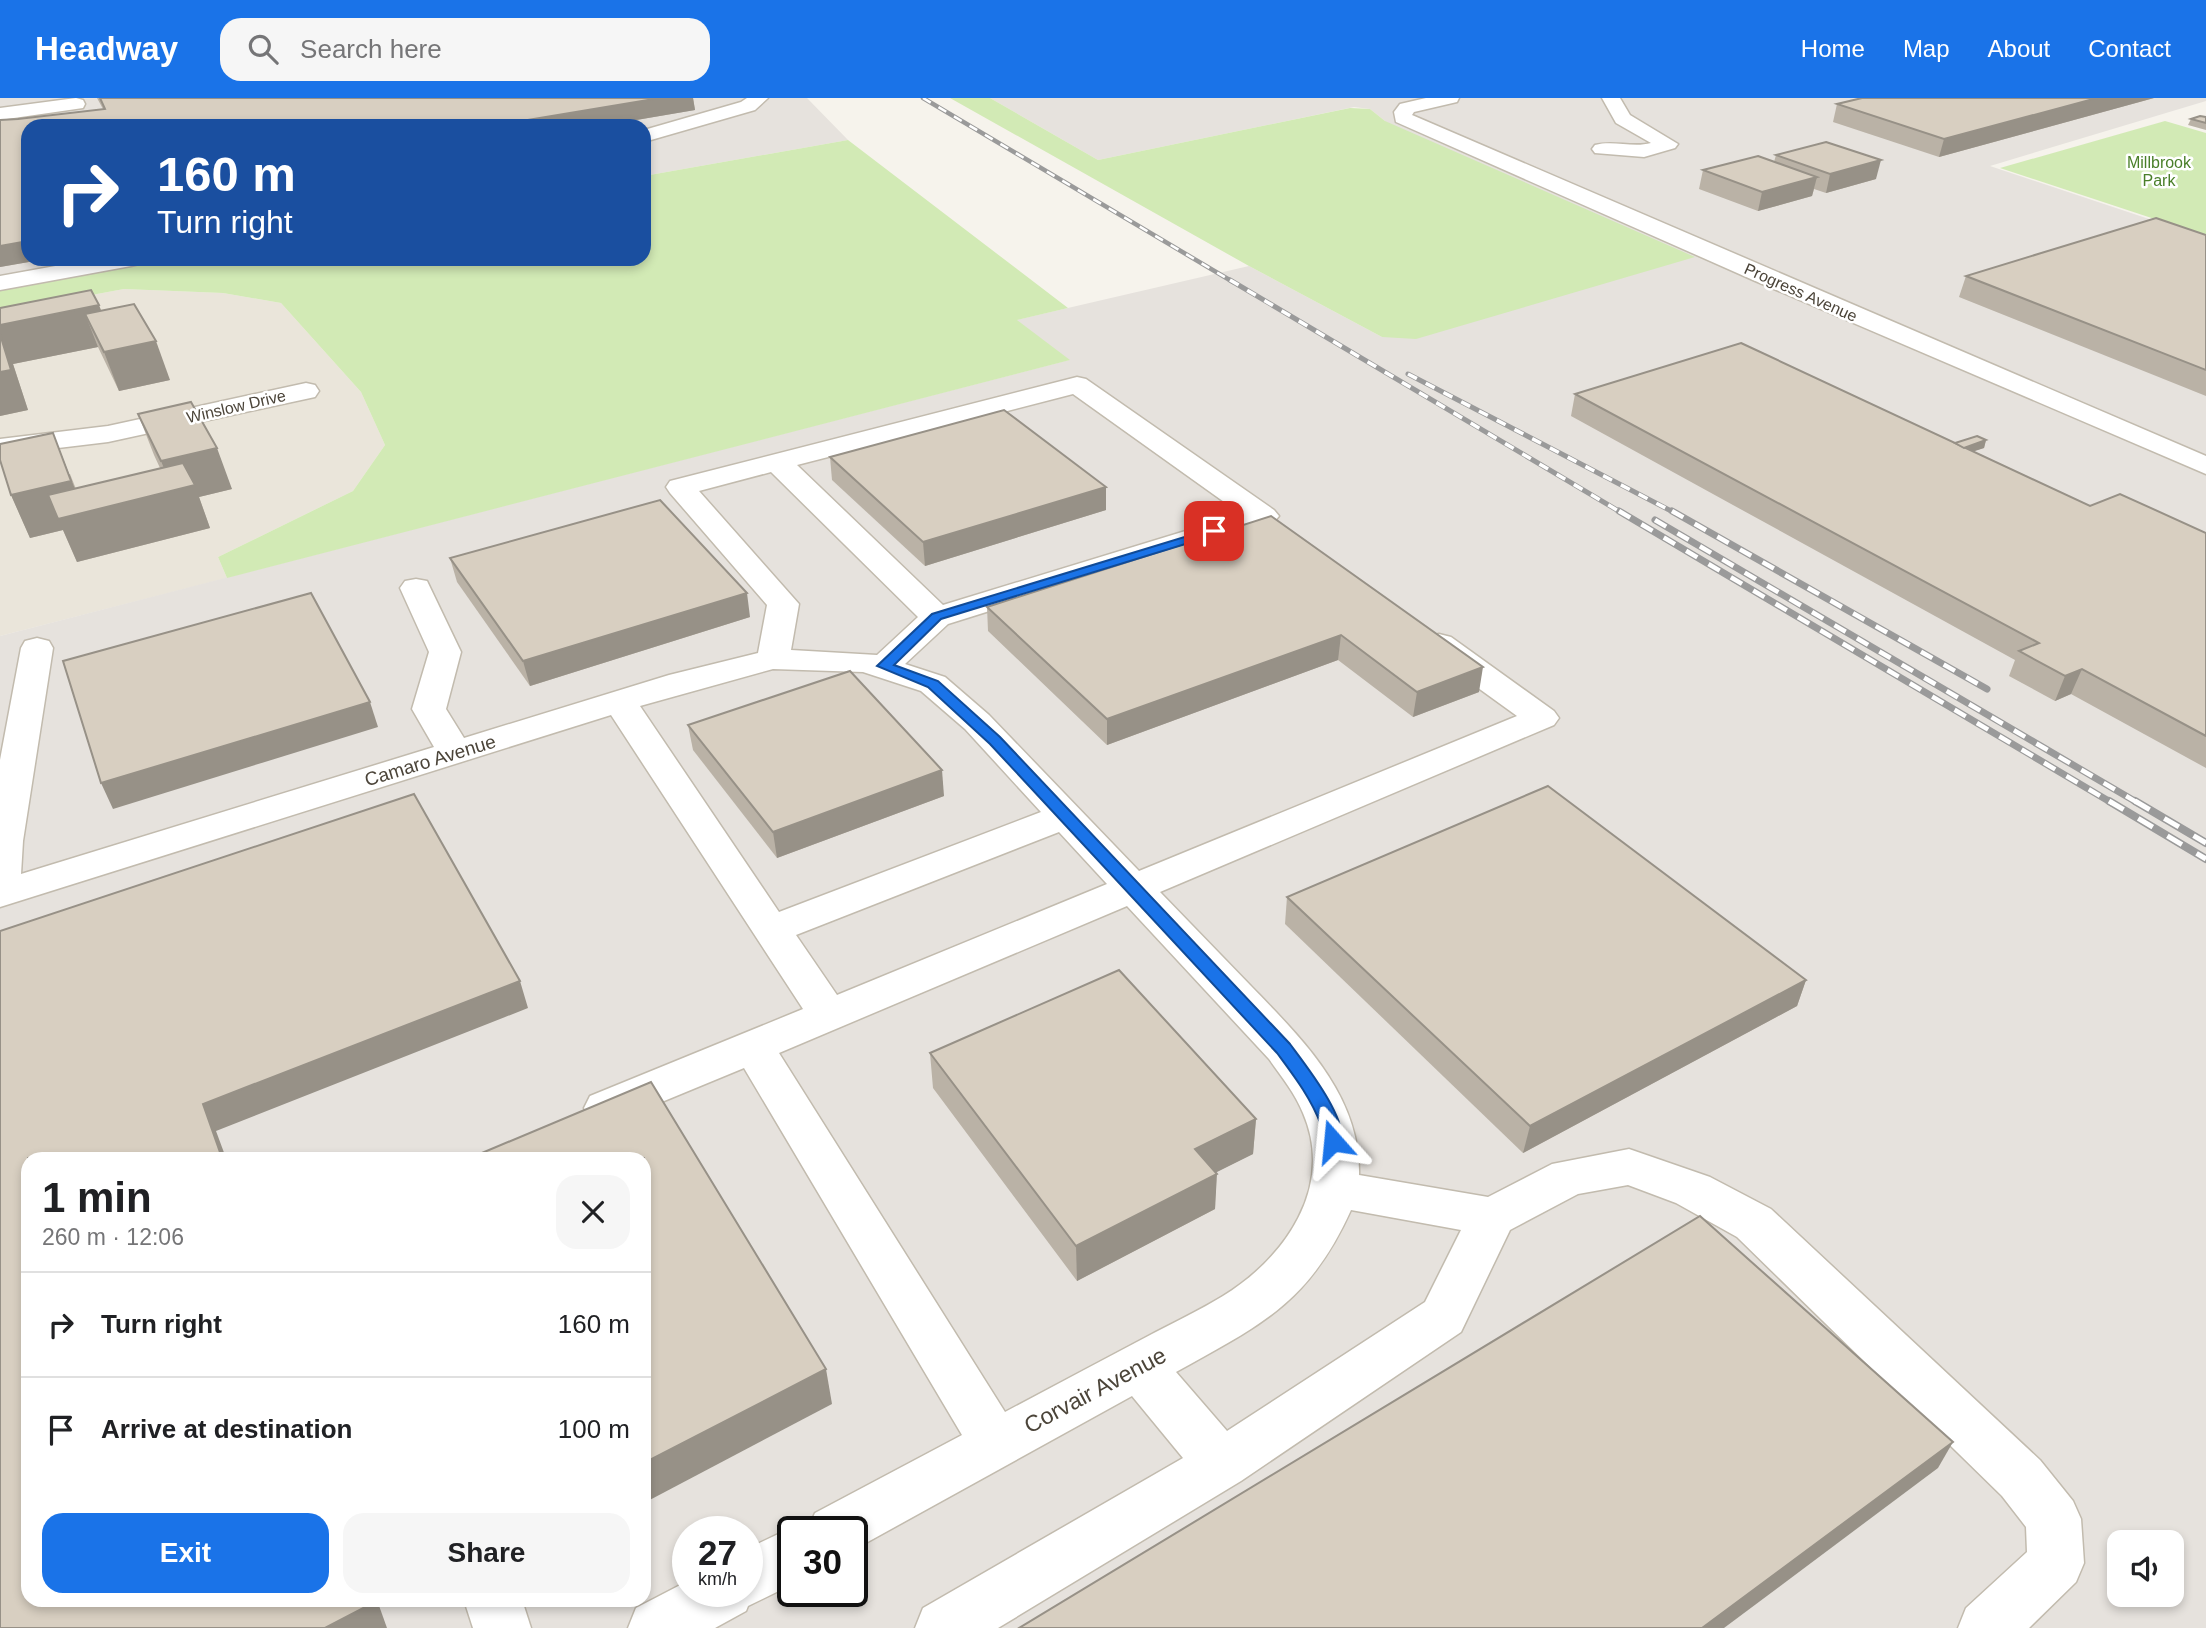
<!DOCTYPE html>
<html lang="en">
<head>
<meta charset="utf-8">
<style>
	body { margin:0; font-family:Helvetica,sans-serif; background:#f6f6f6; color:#202124; height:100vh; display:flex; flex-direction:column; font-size:26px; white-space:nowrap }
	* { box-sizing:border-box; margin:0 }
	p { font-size:23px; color:#757577 }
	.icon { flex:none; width:38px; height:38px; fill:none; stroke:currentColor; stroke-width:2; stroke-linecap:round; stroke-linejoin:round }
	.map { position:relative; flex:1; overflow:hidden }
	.details { position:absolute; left:21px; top:1054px; width:630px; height:455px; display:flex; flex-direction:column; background:#fff; border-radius:21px; box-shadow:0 4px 10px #0003 }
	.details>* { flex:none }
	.top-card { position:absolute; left:21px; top:21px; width:630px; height:147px; border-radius:21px; box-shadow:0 4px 10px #0003; background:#1a4fa0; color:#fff; overflow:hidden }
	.fabs { position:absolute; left:2107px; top:1432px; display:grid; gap:14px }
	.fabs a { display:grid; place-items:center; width:77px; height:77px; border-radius:14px; background:#fff; box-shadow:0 4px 10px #0003; font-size:35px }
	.speed { position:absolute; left:672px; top:1418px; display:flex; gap:14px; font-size:35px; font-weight:700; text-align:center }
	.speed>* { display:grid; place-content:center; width:91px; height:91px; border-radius:50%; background:#fff; box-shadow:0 4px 10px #0003; line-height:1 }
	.speed small { font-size:18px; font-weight:400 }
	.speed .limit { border:4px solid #111; border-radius:10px; background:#fff; color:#111 }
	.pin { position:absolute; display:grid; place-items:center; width:60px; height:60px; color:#fff; margin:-30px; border-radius:14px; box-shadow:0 4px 10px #0006 }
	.me { position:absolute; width:77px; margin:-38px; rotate:342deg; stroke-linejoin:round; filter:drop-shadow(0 0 5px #0008) }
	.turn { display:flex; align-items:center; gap:24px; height:147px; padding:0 21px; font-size:32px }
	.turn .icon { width:91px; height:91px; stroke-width:2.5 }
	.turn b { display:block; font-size:49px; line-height:60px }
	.round { display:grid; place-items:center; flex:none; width:74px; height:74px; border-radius:21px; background:#f6f6f6 }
	.overview { display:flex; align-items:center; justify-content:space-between; height:119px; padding:0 21px }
	h1 { font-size:42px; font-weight:700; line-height:52px }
	.button { display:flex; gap:14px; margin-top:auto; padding:14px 21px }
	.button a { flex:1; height:80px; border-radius:21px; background:#1a73e8; color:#fff; font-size:28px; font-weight:700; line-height:80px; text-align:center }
	.button a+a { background:#f6f6f6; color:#202124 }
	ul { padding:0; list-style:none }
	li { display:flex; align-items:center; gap:21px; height:105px; padding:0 21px; border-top:2px solid #e0e0e0 }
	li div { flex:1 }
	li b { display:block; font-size:26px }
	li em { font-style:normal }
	header { display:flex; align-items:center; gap:42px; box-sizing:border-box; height:98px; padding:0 35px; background:#1a73e8; color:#fff }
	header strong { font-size:33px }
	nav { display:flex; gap:38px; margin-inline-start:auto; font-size:24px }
	.search { width:490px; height:63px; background:#f6f6f6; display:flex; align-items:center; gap:18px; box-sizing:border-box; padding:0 24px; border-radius:21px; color:#757577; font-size:26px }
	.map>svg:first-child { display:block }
	.residential { fill:#eae5da }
	.industrial { fill:#e6e2dd; fill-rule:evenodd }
	.green { fill:#d2eab5 }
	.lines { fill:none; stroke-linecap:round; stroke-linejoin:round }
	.minor-casing { stroke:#c2bbae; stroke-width:3 }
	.minor { fill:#fff; fill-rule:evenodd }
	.rail-far3-casing { stroke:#9a9a9a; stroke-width:4.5 }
	.rail-far2-casing { stroke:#9a9a9a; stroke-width:5 }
	.rail-far1-casing { stroke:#9a9a9a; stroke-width:7 }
	.rail-casing { stroke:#9a9a9a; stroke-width:8 }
	.rail-far3 { stroke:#fff; stroke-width:2.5; stroke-dasharray:9; stroke-linecap:butt }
	.rail-far2 { stroke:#fff; stroke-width:3.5; stroke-dasharray:10; stroke-linecap:butt }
	.rail-far1 { stroke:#fff; stroke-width:4.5; stroke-dasharray:13; stroke-linecap:butt }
	.rail { stroke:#fff; stroke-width:5; stroke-dasharray:17; stroke-linecap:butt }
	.wall { fill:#bab2a6 }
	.shaded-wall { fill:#979187 }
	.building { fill:#d8cfc1; stroke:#979187; stroke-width:2 }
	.route { fill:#1a73e8; stroke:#114b97; stroke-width:2 }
	.labels { text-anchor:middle; stroke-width:5; stroke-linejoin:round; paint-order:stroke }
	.far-park-label { font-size:16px; fill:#4a7f2a; stroke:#fff }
	.far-street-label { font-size:16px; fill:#4b4439; stroke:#fff }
	.street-label { font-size:19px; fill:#4b4439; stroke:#fff }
	.near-street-label { font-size:23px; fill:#4b4439; stroke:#fff }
</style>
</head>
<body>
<header>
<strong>Headway</strong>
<div class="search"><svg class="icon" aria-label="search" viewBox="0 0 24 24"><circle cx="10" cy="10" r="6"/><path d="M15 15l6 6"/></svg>Search here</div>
<nav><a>Home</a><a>Map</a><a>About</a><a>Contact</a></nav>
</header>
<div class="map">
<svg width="2206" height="1530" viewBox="0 0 2206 1530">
	<rect width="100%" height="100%" fill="#f6f3ec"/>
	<polygon class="residential" points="124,191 223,195 281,205 361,294 385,347 353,393 218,459 227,480 0,538 0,214"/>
	<g class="industrial">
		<polygon points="0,0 807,0 848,42 644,78 644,28 28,28 28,161 172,161 0,191"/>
		<path d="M990,0H2206V3L1990,68L2206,140V1530H0V538L1069,262L1016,222L1249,168L1382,239L1385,23L1370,11L1354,9L1098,62ZM28,1060H644V1502H28ZM688,1433H747V1493H688ZM793,1433H852V1493H793ZM2119,1444H2172V1496H2119Z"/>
	</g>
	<g class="green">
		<polygon points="950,0 990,0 1098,62 1350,10 1370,11 1385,23 1695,159 1416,241 1382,239 1249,168"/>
		<polygon points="2165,23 2206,35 2206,138 2000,70"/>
		<polygon points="848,42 1068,210 1017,222 1070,262 227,480 218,459 353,393 385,347 361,294 281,205 223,195 124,191 0,214 0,191 172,161 644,161 644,78"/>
	</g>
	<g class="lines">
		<defs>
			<g id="minor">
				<polygon points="76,0 83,2 85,6 83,10 0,22 0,10"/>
				<polygon points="747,0 768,0 755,12 644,44 644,32 741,4"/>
				<polygon points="1426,0 1459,0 1457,4 1414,14 1412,17 2206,358 2206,376 1753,182 1396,24 1394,14 1400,6"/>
				<path d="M1602,0H1620L1630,17L1678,46L1675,50L1644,59L1595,55L1592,51L1595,47C1613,42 1633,50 1651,45L1616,25Z"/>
				<polygon points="94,161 142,161 139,166 131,168 0,192 0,178"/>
				<path d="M1077,279L1086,281L1274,412L1279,418L1274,424L948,526L905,566L945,579L989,617L1139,773L1517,618L1427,553L1423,546L1427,539L1439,536L1451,539L1554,613L1559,620L1554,627L1160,794C1190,825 1220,856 1250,887C1301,940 1361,997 1359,1077L1488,1099L1552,1066L1629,1051L1710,1079L1771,1111L2040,1362L2073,1403L2081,1421L2084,1465L2076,1484L2029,1530H1958L1966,1510L2027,1454L2026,1429L2002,1398L1737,1139L1676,1105L1628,1087L1578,1096L1510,1132L1461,1234L1241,1383L998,1530H915L923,1510L1183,1360L1132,1298L855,1451L852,1452V1433H807L815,1415L962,1337L744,970L606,1027L590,1022L584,1010L590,998L803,911L611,617L0,809V662L21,550L25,543L37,540L49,543L53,550L23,743L21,776L434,649L412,611L429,554L400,490L405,483L416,481L427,483L461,554L446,611L464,640L669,577L758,555L767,507L670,395L666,389L670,383ZM1073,296L1241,416L943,507L797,367ZM771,374L918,519L877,557L791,552L799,506L699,393ZM773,571L863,574L921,593L965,631L1041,714L779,814L640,608ZM1059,734L1107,786L837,897L796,837ZM1127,808L1269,961C1281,978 1295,995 1303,1015C1335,1089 1285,1160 1223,1198C1200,1212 1175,1224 1152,1236C1103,1262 1054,1288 1005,1314L779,955ZM1351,1112L1461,1132L1425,1204L1227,1333L1176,1274C1261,1227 1309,1205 1351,1112Z"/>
				<polygon points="306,285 315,287 319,293 315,299 108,344 0,357 0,341 108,328"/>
				<polygon points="793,1429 803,1433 793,1433 793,1486 748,1508 746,1513 715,1530 628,1530 636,1510 688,1483 688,1493 747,1493 747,1451"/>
				<polygon points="464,1502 522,1502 531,1530 473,1530"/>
			</g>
		</defs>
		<use href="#minor" class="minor-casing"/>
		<use href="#minor" class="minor"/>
		<defs>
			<polyline id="rail-far3" points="923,0 1233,184"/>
			<g id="rail-far2">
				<polyline points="1230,182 1622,415"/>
				<polyline points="1408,276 1675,415"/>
			</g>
			<g id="rail-far1">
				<polyline points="1619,413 2112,705"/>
				<polyline points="1672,413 1987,591"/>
				<polyline points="1655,422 2138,705"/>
			</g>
			<g id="rail">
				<polyline points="2109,703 2206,761"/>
				<polyline points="2135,703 2206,745"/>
			</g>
		</defs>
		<use href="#rail-far3" class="rail-far3-casing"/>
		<use href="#rail-far2" class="rail-far2-casing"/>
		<use href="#rail-far1" class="rail-far1-casing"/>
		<use href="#rail" class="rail-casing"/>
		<use href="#rail-far3" class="rail-far3"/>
		<use href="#rail-far2" class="rail-far2"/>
		<use href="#rail-far1" class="rail-far1"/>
		<use href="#rail" class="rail"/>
	</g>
	<g class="wall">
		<polygon points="97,0 693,0 695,12 601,28 28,28 28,161 46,161 0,169 0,22 18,21 103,11"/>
		<polygon points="2154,0 1939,59 1833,24 1837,6"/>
		<polygon points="2206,19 2206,32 2188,27 2191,21"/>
		<polygon points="1776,57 1876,81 1826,95 1814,91 1812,98 1758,113 1699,91 1703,72 1774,64"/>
		<polygon points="2206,137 2206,298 1959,199 1966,178"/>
		<polygon points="0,210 101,212 170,282 119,293 98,249 13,266 28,312 0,318"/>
		<polygon points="1575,296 1955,345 1986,342 1984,350 1973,353 2090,408 2206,435 2206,670 2071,596 2055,603 2009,578 2015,562 1571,318"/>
		<polygon points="138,316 232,391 199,399 210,430 77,464 63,432 30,440 11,397 70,376 76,391 160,370 154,357"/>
		<polygon points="830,359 1106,389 1106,412 925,468 832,382"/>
		<polygon points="1271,418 1479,594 1413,619 1338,562 1107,647 988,533 987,509"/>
		<polygon points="450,460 750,519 530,588 457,484"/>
		<polygon points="688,627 944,698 777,760 693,652"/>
		<polygon points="1287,799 1806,882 1797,908 1523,1055 1285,826"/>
		<polygon points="930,955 1256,1021 1253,1056 1216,1074 1215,1111 1077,1183 933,990"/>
	</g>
	<g class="shaded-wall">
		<polygon points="660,0 693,0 695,12 601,28 491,28"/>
		<polygon points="2097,0 2154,0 1939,59 1944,41"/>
		<polygon points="1881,62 1876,81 1826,95 1830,76"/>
		<polygon points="1817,79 1812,98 1758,113 1762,94"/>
		<polygon points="28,143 28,161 46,161 0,169 0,148"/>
		<polygon points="99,207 114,245 85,216 98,249 13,266 28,312 0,318 0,227"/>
		<polygon points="156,243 170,282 119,293 104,254"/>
		<polygon points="53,335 84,414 173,392 161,363 217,350 232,391 199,399 210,430 77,464 63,432 30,440 11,397"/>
		<polygon points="1986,342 1984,350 1942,364 1945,356"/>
		<polygon points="1106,389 1106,412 925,468 923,444"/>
		<polygon points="747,495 750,519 530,588 523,563"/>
		<polygon points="1341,537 1338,562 1107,647 1107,621"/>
		<polygon points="1483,569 1479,594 1413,619 1417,594"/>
		<polygon points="2082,571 2071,596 2055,603 2065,578"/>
		<polygon points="370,604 378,629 113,711 101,685"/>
		<polygon points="942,672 944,698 777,760 773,734"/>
		<polygon points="1806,882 1797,908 1523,1055 1530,1028"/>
		<polygon points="520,883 528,910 216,1033 226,1060 222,1060 203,1006"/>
		<polygon points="1256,1021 1253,1056 1193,1086 1195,1051"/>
		<polygon points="1217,1076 1215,1111 1077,1183 1076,1148"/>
		<polygon points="826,1271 832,1306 644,1405 644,1365"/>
		<polygon points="1953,1344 1938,1370 1724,1530 1702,1530"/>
		<polygon points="372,1502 377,1502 387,1530 325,1530"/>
	</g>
	<g class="building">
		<polygon points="100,0 660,0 491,28 28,28 28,143 0,148 0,22 18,21 105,11"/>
		<polygon points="1862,0 2097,0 1944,41 1837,6"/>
		<polygon points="2200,18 2206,19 2206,25 2191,21"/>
		<polygon points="1826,44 1881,62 1830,76 1776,57"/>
		<polygon points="1758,58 1817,79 1762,94 1703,72"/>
		<polygon points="2156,120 2206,137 2206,272 1966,178"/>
		<polygon points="91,192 99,207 0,227 0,210"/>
		<polygon points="134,206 156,243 104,254 85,216"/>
		<polygon points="0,236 11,272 0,274"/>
		<polygon points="1741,245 2090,408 2120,396 2206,435 2206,638 2082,571 2065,578 2019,553 2039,545 1575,296"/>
		<polygon points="191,304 217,350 161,363 138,316"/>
		<polygon points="1004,312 1106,389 923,444 830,359"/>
		<polygon points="53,335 71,383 11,397 0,362 0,346"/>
		<polygon points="1977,338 1986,342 1964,350 1955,345"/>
		<polygon points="183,365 195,387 58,421 48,397"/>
		<polygon points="660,402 747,495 523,563 450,460"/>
		<polygon points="1271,418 1483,569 1417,594 1341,537 1107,621 987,509"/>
		<polygon points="311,495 370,604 101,685 63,563"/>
		<polygon points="850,573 942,672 773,734 688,627"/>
		<polygon points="1548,688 1806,882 1530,1028 1287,799"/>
		<polygon points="414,696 520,883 203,1006 222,1060 28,1060 28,1502 372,1502 373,1505 325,1530 0,1530 0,833"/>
		<polygon points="1119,872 1256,1021 1195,1051 1217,1076 1076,1148 930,955"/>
		<polygon points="651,984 826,1271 644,1365 644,1060 470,1060"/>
		<polygon points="1700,1118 1953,1344 1702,1530 1019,1530"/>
	</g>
	<path class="route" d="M1214,430L1218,431V436L941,521L894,567L938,583L1000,639L1290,946C1304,965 1352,1025 1340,1048L1333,1051L1326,1048C1322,1041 1323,1034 1321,1027C1311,1000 1294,978 1277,955L990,646L928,589L877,568L932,516Z"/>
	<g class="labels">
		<g class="far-park-label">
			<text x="2159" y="70">Millbrook<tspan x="2159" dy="18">Park</tspan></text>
		</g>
		<g class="far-street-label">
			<text transform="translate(1801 194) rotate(24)" y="6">Progress Avenue</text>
			<text transform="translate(236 308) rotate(-13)" y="6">Winslow Drive</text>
		</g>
		<g class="street-label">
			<text transform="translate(430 662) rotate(-17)" y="7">Camaro Avenue</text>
		</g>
		<g class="near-street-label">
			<text transform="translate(1095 1292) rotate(-28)" y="8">Corvair Avenue</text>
		</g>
	</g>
</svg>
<div class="fabs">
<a><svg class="icon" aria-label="sound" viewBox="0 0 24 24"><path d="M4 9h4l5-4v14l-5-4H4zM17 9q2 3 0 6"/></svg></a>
</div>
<div class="speed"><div>27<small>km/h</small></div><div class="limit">30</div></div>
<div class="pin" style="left:1214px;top:433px;background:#d93025"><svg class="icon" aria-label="arrive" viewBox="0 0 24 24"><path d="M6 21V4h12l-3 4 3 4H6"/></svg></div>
<svg class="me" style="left:1333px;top:1043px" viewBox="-20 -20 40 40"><path d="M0-17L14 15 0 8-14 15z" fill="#1a73e8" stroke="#fff" stroke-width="4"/></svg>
<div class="top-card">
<div class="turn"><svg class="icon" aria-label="right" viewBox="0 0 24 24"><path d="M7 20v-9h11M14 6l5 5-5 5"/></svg><div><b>160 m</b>Turn right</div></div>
</div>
<section class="details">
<div class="overview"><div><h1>1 min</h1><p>260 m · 12:06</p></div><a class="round"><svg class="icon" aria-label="close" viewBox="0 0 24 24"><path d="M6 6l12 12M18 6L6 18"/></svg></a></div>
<ul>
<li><svg class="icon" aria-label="right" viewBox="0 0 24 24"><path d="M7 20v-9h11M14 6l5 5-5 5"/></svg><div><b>Turn right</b></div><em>160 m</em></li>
<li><svg class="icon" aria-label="arrive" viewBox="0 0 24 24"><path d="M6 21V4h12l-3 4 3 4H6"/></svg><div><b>Arrive at destination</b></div><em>100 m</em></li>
</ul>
<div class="button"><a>Exit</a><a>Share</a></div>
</section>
</div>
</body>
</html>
